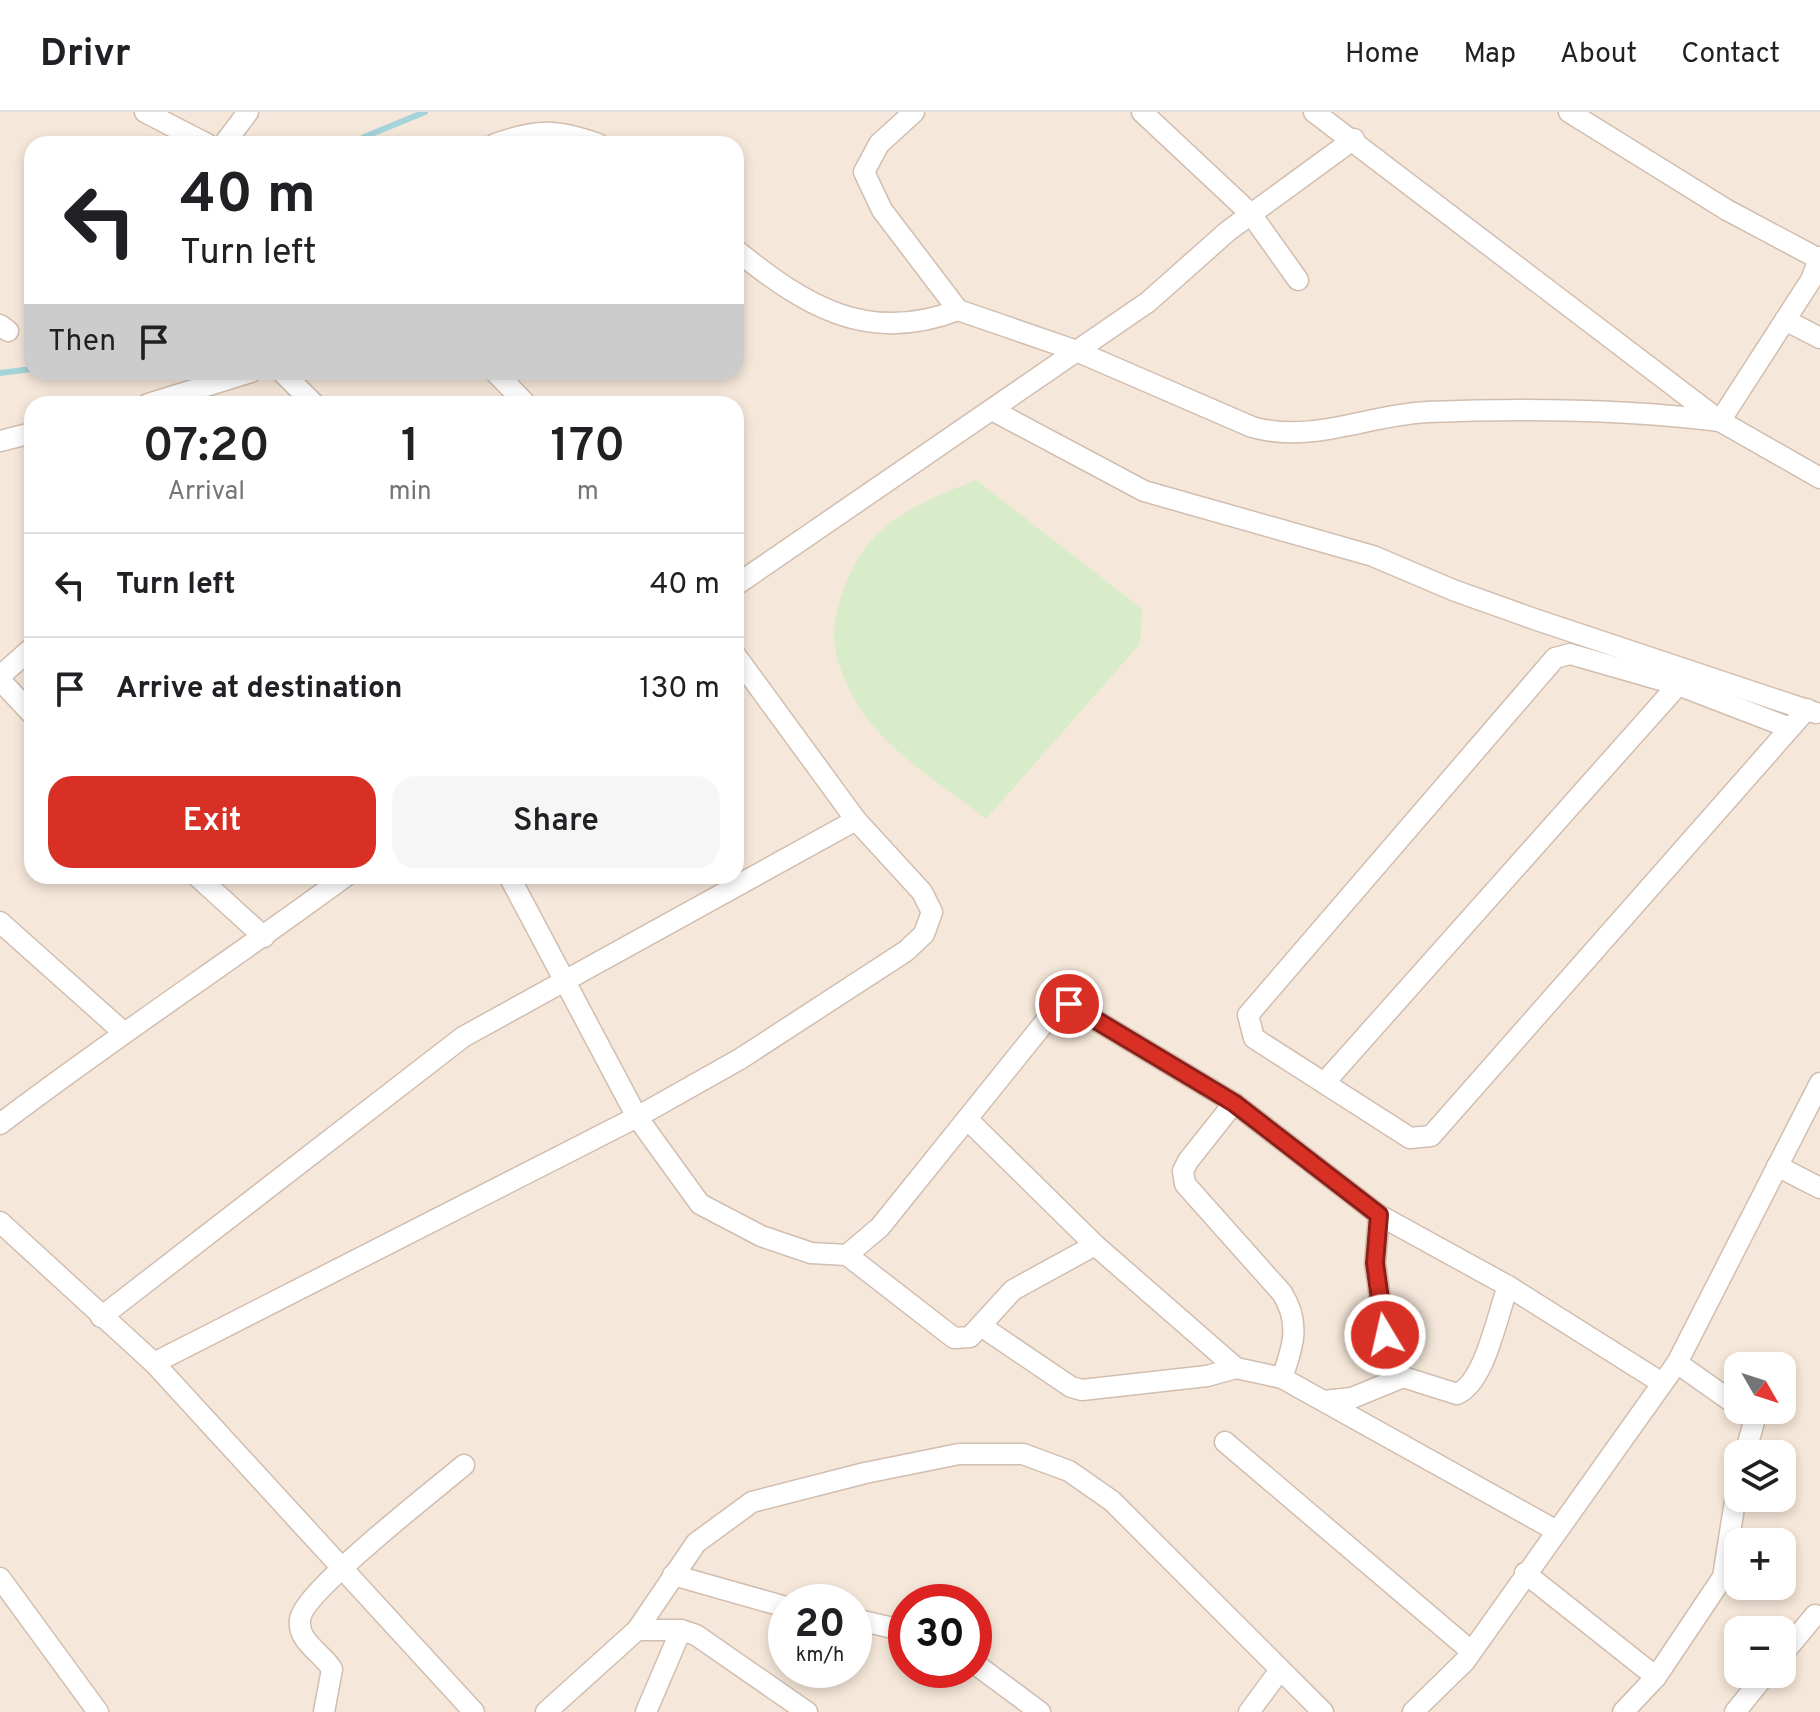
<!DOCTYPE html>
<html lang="en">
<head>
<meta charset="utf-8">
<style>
	body { margin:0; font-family:Overpass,sans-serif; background:#f6f6f6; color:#202124; height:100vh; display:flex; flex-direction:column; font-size:30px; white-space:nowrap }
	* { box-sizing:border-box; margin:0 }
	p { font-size:26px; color:#757577 }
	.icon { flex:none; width:44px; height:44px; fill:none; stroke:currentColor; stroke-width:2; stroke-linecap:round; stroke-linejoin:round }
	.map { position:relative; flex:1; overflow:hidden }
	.panel { position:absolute; left:24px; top:284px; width:720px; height:488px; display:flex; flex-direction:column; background:#fff; border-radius:24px; box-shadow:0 4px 12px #0003 }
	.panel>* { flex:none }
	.guide { position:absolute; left:24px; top:24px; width:720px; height:244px; border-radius:24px; box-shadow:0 4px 12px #0003; background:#fff; color:#202124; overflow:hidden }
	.needle { width:52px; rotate:129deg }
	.fabs { position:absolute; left:1724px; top:1240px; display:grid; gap:16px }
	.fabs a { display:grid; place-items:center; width:72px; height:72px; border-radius:16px; background:#fff; box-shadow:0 4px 12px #0003; font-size:40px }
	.speed { position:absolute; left:768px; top:1472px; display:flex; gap:16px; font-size:40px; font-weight:700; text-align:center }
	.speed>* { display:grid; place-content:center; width:104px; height:104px; border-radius:50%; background:#fff; box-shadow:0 4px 12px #0003; line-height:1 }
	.speed small { font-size:20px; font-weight:400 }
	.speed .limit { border:12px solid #d22; background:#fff; color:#111 }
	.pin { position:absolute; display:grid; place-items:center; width:68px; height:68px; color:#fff; margin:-34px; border:4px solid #fff; border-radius:50%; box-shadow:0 2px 8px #0007 }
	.me { position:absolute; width:88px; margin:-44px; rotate:351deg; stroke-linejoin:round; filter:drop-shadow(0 0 6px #0008) }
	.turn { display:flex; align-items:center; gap:28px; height:168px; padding:0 24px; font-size:36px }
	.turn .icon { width:104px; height:104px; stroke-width:2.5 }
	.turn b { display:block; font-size:56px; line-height:68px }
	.then { display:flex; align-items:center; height:76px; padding:0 24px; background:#0003; gap:16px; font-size:30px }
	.eta { display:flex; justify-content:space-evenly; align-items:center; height:136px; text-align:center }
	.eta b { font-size:48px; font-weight:600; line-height:56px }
	.action { display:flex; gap:16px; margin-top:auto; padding:16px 24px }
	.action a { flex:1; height:92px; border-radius:24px; background:#d93025; color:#fff; font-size:32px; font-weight:600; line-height:92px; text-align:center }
	.action a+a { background:#f6f6f6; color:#202124 }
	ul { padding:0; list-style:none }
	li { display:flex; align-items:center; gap:24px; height:104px; padding:0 24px; border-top:2px solid #e0e0e0 }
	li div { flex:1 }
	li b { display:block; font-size:30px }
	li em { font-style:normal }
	header { display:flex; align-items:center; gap:48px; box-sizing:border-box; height:112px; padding:0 40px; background:#fff; border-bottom:2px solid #e0e0e0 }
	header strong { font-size:38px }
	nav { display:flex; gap:44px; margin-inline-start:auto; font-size:28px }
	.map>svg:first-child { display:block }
	.residential { fill:#f5e8da; fill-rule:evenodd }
	.green { fill:#d8ecc9 }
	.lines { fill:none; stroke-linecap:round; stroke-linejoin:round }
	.stream { stroke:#a5d3da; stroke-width:6 }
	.street-casing { stroke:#d1beb0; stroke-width:23 }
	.street { stroke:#fff; stroke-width:20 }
	.route-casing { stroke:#8d1f18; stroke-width:20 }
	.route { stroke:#d93025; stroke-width:14 }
</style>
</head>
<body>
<header>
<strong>Drivr</strong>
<nav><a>Home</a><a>Map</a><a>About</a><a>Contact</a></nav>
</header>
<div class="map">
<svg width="1820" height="1600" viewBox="0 0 1820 1600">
	<rect width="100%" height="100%" fill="#fdf6ec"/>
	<path class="residential" d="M0,0H1820V1600H0ZM32,32H736V260H32ZM32,292H736V764H32ZM1738,1254H1782V1298H1738ZM1738,1342H1782V1386H1738ZM1738,1430H1782V1474H1738ZM786,1490H854V1558H786ZM906,1490H974V1558H906ZM1738,1518H1782V1562H1738Z"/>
	<path class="green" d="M976,368L1142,497L1140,532L986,707C947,676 900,648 869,609C852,588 835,552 834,525C834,486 858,434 889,412C915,392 946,380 976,368Z"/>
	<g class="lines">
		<g class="stream">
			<polyline points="356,32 364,25 425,0"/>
			<polyline points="0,261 32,257"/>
		</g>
		<defs>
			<g id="street">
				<polyline points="145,0 207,32"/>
				<polyline points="914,0 879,32 864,60 882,98 958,198"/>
				<polyline points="1142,0 1251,102 1298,168"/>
				<polyline points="1314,0 1720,309 1820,366"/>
				<polyline points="1569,0 1727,98 1819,147"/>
				<polyline points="224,32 248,0"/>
				<path d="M495,32C537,17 557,17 598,32"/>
				<path d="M736,138C805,194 868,233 958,198L1074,238L1252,315C1312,332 1367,303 1427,300C1525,296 1622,297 1720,309"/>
				<polyline points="1785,208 1820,226"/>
				<polyline points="0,213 8,219"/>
				<polyline points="282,260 314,292"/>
				<polyline points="495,260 526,292"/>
				<polyline points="148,292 251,260"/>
				<polyline points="992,298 1144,379 1373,444 1453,478 1537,508 1816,601"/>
				<polyline points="1720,309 1811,168 1820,145"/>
				<polyline points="0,329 32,321"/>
				<polyline points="736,473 1148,190 1228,119 1354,27"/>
				<polyline points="0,564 32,536"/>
				<polyline points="0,568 32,602"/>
				<polyline points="1790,616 1678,573 1570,542 1555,546 1248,903 1254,926 1410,1026 1431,1024 1807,597"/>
				<polyline points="197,764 264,825"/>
				<polyline points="509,764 637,1005 700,1092 761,1124 811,1141 847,1143 954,1226 970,1225 1013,1178 1095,1133"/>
				<polyline points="0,810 122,919"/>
				<polyline points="1325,970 1678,573"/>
				<path d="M1234,991L1188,1049L1183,1059L1185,1072L1282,1181C1301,1211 1293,1235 1282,1266"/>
				<polyline points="967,1007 1095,1133 1236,1256"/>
				<path d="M0,1012C113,926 232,848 346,764"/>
				<polyline points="1777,1054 1820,1076"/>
				<polyline points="1379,1103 1375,1151 1385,1223"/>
				<polyline points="0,1110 154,1251 474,1600"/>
				<polyline points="847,1143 880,1115 1053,900 1069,892 1234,991 1379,1103 1508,1174 1662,1271"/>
				<polyline points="101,1205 463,925 856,708"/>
				<polyline points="981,1214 1071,1275 1082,1278 1207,1264 1236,1256 1282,1266 1555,1418"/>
				<polyline points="154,1251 637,1005 740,947 906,839 924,822 932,800 922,780 856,708 736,544"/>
				<polyline points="1677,1251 1738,1294"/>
				<path d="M1324,1289L1352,1286L1403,1265L1457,1282C1485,1270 1497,1204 1508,1174"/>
				<polyline points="1744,1298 1754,1310 1745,1342"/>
				<polyline points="1225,1330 1471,1539"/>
				<polyline points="1525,1461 1656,1565"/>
				<polyline points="673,1463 786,1495"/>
				<polyline points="0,1466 98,1600"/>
				<polyline points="854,1507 906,1519"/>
				<polyline points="637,1518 681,1518 696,1523 807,1600"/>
				<polyline points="1782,1543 1815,1503"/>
				<polyline points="974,1551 1040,1600"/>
				<path d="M324,1600L332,1557C322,1541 297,1529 300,1508C302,1480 436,1377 464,1353"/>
				<polyline points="546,1600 637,1518 696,1431 752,1390 865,1361 959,1342 1023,1342 1069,1359 1112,1389 1323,1600"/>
				<polyline points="646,1600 681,1518"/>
				<polyline points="1249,1600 1280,1558"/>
				<polyline points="1413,1600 1465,1549 1677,1251 1820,971"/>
				<polyline points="1623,1600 1656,1565 1723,1465 1738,1370"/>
				<polyline points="1735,1600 1766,1562"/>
			</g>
		</defs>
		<use href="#street" class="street-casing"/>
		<use href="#street" class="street"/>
	</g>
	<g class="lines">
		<defs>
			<polyline id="route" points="1069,892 1234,991 1379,1103 1375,1151 1385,1223"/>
		</defs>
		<use href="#route" class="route-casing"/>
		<use href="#route" class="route"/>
	</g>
</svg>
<div class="fabs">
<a><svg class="needle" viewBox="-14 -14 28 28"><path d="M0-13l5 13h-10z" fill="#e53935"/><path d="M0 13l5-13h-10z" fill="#757577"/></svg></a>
<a><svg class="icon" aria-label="layers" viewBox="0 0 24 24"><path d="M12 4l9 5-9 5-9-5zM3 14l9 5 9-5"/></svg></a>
<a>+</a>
<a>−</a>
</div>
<div class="speed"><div>20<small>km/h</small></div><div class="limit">30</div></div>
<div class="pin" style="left:1069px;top:892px;background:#d93025"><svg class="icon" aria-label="arrive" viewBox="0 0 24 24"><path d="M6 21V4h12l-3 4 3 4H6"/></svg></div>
<svg class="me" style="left:1385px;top:1223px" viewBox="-20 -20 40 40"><circle r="17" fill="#d93025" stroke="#fff" stroke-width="3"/><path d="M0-11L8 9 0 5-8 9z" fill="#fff"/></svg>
<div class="guide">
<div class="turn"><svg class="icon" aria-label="left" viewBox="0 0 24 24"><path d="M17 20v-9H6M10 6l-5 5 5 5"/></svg><div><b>40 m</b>Turn left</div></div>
<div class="then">Then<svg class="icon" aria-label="arrive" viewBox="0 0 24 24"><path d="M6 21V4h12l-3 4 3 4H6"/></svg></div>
</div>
<section class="panel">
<div class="eta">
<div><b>07:20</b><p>Arrival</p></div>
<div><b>1</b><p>min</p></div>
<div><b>170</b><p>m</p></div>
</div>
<ul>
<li><svg class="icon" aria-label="left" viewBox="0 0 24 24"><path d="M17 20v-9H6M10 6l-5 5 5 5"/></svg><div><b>Turn left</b></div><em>40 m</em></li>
<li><svg class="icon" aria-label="arrive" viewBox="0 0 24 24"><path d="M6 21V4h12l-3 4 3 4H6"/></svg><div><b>Arrive at destination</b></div><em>130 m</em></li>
</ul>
<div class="action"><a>Exit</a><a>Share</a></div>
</section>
</div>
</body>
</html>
